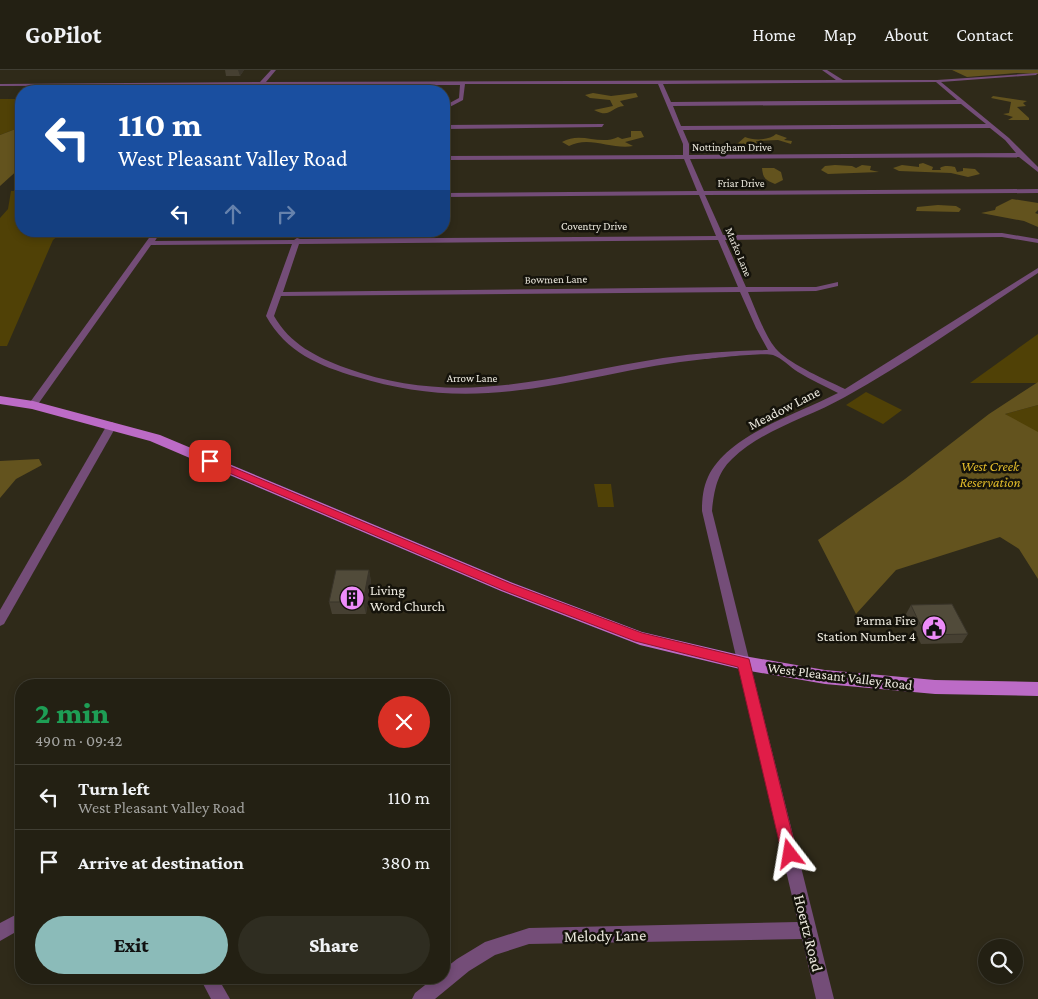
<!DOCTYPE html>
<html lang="en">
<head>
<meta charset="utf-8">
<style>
	body { margin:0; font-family:"Crimson Pro",serif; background:#2f2d21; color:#f1f3f6; height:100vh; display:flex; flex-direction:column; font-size:19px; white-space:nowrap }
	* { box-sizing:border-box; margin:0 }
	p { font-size:16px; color:#a3a3a0 }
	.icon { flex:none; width:28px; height:28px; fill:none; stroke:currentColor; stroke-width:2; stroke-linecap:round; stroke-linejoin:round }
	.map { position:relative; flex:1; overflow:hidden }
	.details { position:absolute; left:15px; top:609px; width:435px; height:305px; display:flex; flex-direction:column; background:#232013; border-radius:20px; box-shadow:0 2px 8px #0003,0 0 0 1px #403e33 }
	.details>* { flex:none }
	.top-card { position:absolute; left:15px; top:15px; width:435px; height:152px; border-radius:20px; box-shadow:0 2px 8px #0003,0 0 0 1px #403e33; background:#1a4fa0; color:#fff; overflow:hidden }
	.controls { position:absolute; left:978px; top:869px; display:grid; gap:10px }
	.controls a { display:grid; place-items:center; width:45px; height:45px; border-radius:50%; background:#232013; box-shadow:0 2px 8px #0003,0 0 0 1px #403e33; font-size:25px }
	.pin { position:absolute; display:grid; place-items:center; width:42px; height:42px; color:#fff; margin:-21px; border-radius:10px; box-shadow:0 2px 8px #0006 }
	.me { position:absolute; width:55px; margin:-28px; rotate:346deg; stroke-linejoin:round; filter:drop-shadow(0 0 4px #0008) }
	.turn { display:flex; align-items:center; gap:18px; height:105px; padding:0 20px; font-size:22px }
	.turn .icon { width:65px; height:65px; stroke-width:2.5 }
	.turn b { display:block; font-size:35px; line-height:42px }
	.lanes { display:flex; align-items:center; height:48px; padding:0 20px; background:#0003; justify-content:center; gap:25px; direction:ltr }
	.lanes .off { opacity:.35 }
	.round { display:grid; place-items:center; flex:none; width:52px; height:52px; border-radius:26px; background:#2f2d21 }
	.head { display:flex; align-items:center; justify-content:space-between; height:85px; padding:0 20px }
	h1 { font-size:30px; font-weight:800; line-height:38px; color:#1e9e55 }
	.action { display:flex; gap:10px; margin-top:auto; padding:10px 20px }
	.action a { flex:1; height:58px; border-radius:30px; background:#8bbbb9; color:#111; font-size:20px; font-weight:800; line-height:58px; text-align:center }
	.action a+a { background:#2f2d21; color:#f1f3f6 }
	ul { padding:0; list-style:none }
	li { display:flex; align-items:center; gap:15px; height:65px; padding:0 20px; border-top:1px solid #403e33 }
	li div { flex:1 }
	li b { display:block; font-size:19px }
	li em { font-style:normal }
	header { display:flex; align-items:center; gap:30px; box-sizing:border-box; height:70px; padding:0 25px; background:#232013; border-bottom:1px solid #403e33 }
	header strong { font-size:24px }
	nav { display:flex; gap:28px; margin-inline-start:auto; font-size:18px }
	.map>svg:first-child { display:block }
	.green { fill:#504106 }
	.forest { fill:#63531e }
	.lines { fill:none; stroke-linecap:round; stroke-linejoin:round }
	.minor { fill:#744d78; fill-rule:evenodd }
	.major { fill:#bc6bc6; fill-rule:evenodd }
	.wall { fill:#464032 }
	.shaded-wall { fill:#393429 }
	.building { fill:#514b3a; stroke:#393429 }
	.route { fill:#e11d48; stroke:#92132f }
	.labels { text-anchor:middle; stroke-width:5; stroke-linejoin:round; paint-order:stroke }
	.far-street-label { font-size:11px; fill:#ece9de; stroke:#15130b }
	.street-label { font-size:14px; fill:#ece9de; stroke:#15130b }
	.park-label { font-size:14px; font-style:italic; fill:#e1bb2a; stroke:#15130b }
	.poi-label { font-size:14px; fill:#ece9de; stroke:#15130b; text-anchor:start }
	.near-street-label { font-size:16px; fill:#ece9de; stroke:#15130b }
</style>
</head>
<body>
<header>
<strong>GoPilot</strong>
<nav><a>Home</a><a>Map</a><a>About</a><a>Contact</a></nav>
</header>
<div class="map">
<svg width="1038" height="929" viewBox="0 0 1038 929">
	<rect width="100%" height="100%" fill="#2f2a19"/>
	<g class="green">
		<polygon points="0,29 21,29 21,60 13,60 0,65"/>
		<polygon points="11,121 21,121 21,161 64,161 53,170 7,276 0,276 0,148 8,139"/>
		<polygon points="1038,264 1038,313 970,313"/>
		<polygon points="866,322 902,340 883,354 846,335"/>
		<polygon points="1038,335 1038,366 1005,344"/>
		<polygon points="594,414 611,414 614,437 598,437"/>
	</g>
	<g class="forest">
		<polygon points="952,0 1038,0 1038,4 1017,3 967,7"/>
		<path d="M593,23L611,26L636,23L638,27L620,31L624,36C610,37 611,49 594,40L613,36L610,30L590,28L585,25Z"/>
		<polygon points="993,26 1027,31 1023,33 1026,36 1017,37 1029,48 1029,50 1008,50 1013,47 1003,44 1009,43 1011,32 991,28"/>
		<polygon points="13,60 21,60 21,97 0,116 0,65"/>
		<path d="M631,61H641L644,67L625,72L633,76C612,80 589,65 569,76L562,72C581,61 599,76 618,67L622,69L631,67Z"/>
		<path d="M776,64L787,68L784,70L792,71L791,74L778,70L756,71L758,76L750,77L737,74L745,67C754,71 770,70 776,64Z"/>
		<path d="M923,93L933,97L932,100H941L940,98C944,95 950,96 955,97L957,102L963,101V98L975,99L980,104L968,107L951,103L899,101L893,98L902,95L919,97V94Z"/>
		<polygon points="835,95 852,96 856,98 862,95 871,96 870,100 879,102 828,104 821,100 825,96"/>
		<path d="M762,98H774L781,102L783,110L775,114C765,110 763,108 762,98Z"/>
		<polygon points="1012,129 1038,133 1038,140 1035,143 1038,144 1038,157 1024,151 981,143 995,140 996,137"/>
		<polygon points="938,135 956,136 961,139 959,142 916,141 917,137"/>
		<polygon points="1038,312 1038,335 1005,344 1038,362 1038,509 1019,479 1000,467 896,500 856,544 818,470 905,409 989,344"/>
		<polygon points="39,389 42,395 16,409 0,428 0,391"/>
	</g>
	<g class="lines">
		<g class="minor">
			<path d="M271,0H276L266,12L836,10L822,0H827L843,10H937L1038,3L1036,5L941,12L1009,68L1038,97V102L1019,87L690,89L704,121L1038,119V123L705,125L723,165L1002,163L1038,169V173L1002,167L725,170L746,217H816L838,212V216L816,221L748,222C755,238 766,269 778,281C792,295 826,310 845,319L1038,198V203C974,245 912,290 845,327C808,348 763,359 732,389C717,403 714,421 712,441L834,929H816L802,869L529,874L495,885L469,901L435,929H412L415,923L434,908H444V899L457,889L485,872L529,858L798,852L702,441C702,429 703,418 708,407C728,364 798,344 838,323C825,316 811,310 798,302C790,297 782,288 773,285C765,282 716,288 705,289C632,296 561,319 488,323C444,326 400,320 357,307C319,296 286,282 266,246L292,174L151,175L36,337L33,338L28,335L154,161H161L155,171L294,170L297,168L300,169L716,166L699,125L444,127V123L697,121L684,89L444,90V86L683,85V74L658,14H465L463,30L444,40V36L459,28L460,15H263L258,20L255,18L258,15L0,16V14L260,12ZM936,12L957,30L671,32L663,14ZM961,34L986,54L681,56L673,36ZM990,58L1005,70L1016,83L689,85V74L683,60ZM718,170L738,217L283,222L299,174ZM740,222L756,258L768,280C733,281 698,283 663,288C549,306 460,339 346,298C316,287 290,274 274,246L281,226Z"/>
			<polygon points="604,54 602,57 444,59 444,55"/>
			<polygon points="112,352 117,355 4,554 0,556 0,540 107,355"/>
			<polygon points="21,842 21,859 0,871 0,853"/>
			<polygon points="200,908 218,908 230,929 211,929"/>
		</g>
		<polygon class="major" points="0,326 33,331 160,365 513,513 642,562 744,586 825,600 935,610 1038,612 1038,626 935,624 825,614 744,600 640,575 501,521 150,371 32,339 0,334"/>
	</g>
	<g class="wall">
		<polygon points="225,0 244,0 240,6 226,6"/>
		<polygon points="369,500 371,512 366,544 332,544 329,532"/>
		<polygon points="911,535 968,564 962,573 921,574 906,544"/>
	</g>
	<g class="shaded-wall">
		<polygon points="238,0 244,0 240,6"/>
		<polygon points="369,500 371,512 366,544 363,532"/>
	</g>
	<g class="building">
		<polygon points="336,500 369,500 363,532 329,532"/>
		<polygon points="952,534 968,564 925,565 911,535"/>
	</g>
	<polygon class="route" points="210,388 511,514 642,563 749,589 797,784 795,789 790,792 784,789 782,784 738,597 635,571 503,520 206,393 206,389"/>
	<defs>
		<symbol id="building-disc" viewBox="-11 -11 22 22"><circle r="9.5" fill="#ed8cf9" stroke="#15130b"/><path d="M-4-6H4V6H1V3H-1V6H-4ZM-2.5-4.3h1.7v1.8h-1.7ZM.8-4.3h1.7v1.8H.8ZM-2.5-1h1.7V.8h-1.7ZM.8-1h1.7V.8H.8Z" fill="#111"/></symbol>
		<symbol id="civic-disc" viewBox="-11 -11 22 22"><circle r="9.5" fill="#ed8cf9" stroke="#15130b"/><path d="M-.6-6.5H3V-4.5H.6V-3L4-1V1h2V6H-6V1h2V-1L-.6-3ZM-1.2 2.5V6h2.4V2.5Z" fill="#111"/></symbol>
	</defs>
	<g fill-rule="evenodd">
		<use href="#building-disc" x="338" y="514" width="28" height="28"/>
		<use href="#civic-disc" x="920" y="544" width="28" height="28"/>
	</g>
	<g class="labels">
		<g class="far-street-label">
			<text x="732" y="81">Nottingham Drive</text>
			<text x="741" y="117">Friar Drive</text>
			<text x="594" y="160">Coventry Drive</text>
			<text transform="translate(739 182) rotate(67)" y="4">Marko Lane</text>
			<text transform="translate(556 209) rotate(-1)" y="4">Bowmen Lane</text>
			<text x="472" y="312">Arrow Lane</text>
		</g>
		<g class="street-label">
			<text transform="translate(784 338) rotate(-27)" y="5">Meadow Lane</text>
			<text transform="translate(840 606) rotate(7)" y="5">West Pleasant Valley Road</text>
		</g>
		<g class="park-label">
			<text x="990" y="401">West Creek<tspan x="990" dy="16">Reservation</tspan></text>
		</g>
		<g class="poi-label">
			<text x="370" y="525">Living<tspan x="370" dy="16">Word Church</tspan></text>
			<text x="916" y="555" text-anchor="end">Parma Fire<tspan x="916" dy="16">Station Number 4</tspan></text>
		</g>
		<g class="near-street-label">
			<text transform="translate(809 863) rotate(76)" y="6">Hoertz Road</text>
			<text transform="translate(605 865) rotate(-1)" y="6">Melody Lane</text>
		</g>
	</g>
</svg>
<div class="controls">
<a><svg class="icon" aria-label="search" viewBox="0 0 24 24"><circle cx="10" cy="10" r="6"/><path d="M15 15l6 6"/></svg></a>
</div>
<div class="pin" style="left:210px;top:391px;background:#d93025"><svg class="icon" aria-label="arrive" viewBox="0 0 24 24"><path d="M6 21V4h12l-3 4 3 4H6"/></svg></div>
<svg class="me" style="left:790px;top:784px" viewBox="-20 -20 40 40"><path d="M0-17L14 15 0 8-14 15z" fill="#e11d48" stroke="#fff" stroke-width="4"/></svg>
<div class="top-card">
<div class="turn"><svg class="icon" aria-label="left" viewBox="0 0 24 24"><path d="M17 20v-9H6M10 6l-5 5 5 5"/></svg><div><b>110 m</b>West Pleasant Valley Road</div></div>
<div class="lanes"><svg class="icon" aria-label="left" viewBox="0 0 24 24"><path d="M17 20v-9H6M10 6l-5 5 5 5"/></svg><svg class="icon off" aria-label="ahead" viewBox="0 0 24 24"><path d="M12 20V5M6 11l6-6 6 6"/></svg><svg class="icon off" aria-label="right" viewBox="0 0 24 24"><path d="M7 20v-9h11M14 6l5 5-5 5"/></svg></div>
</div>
<section class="details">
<div class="head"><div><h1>2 min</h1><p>490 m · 09:42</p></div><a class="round" style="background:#d93025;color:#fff"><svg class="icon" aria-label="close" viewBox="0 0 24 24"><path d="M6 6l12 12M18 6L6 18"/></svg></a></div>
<ul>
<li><svg class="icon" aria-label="left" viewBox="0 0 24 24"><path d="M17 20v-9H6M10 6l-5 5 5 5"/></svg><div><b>Turn left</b><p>West Pleasant Valley Road</p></div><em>110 m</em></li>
<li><svg class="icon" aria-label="arrive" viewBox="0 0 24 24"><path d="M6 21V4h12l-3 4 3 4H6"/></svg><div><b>Arrive at destination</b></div><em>380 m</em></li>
</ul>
<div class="action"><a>Exit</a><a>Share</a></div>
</section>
</div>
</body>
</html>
